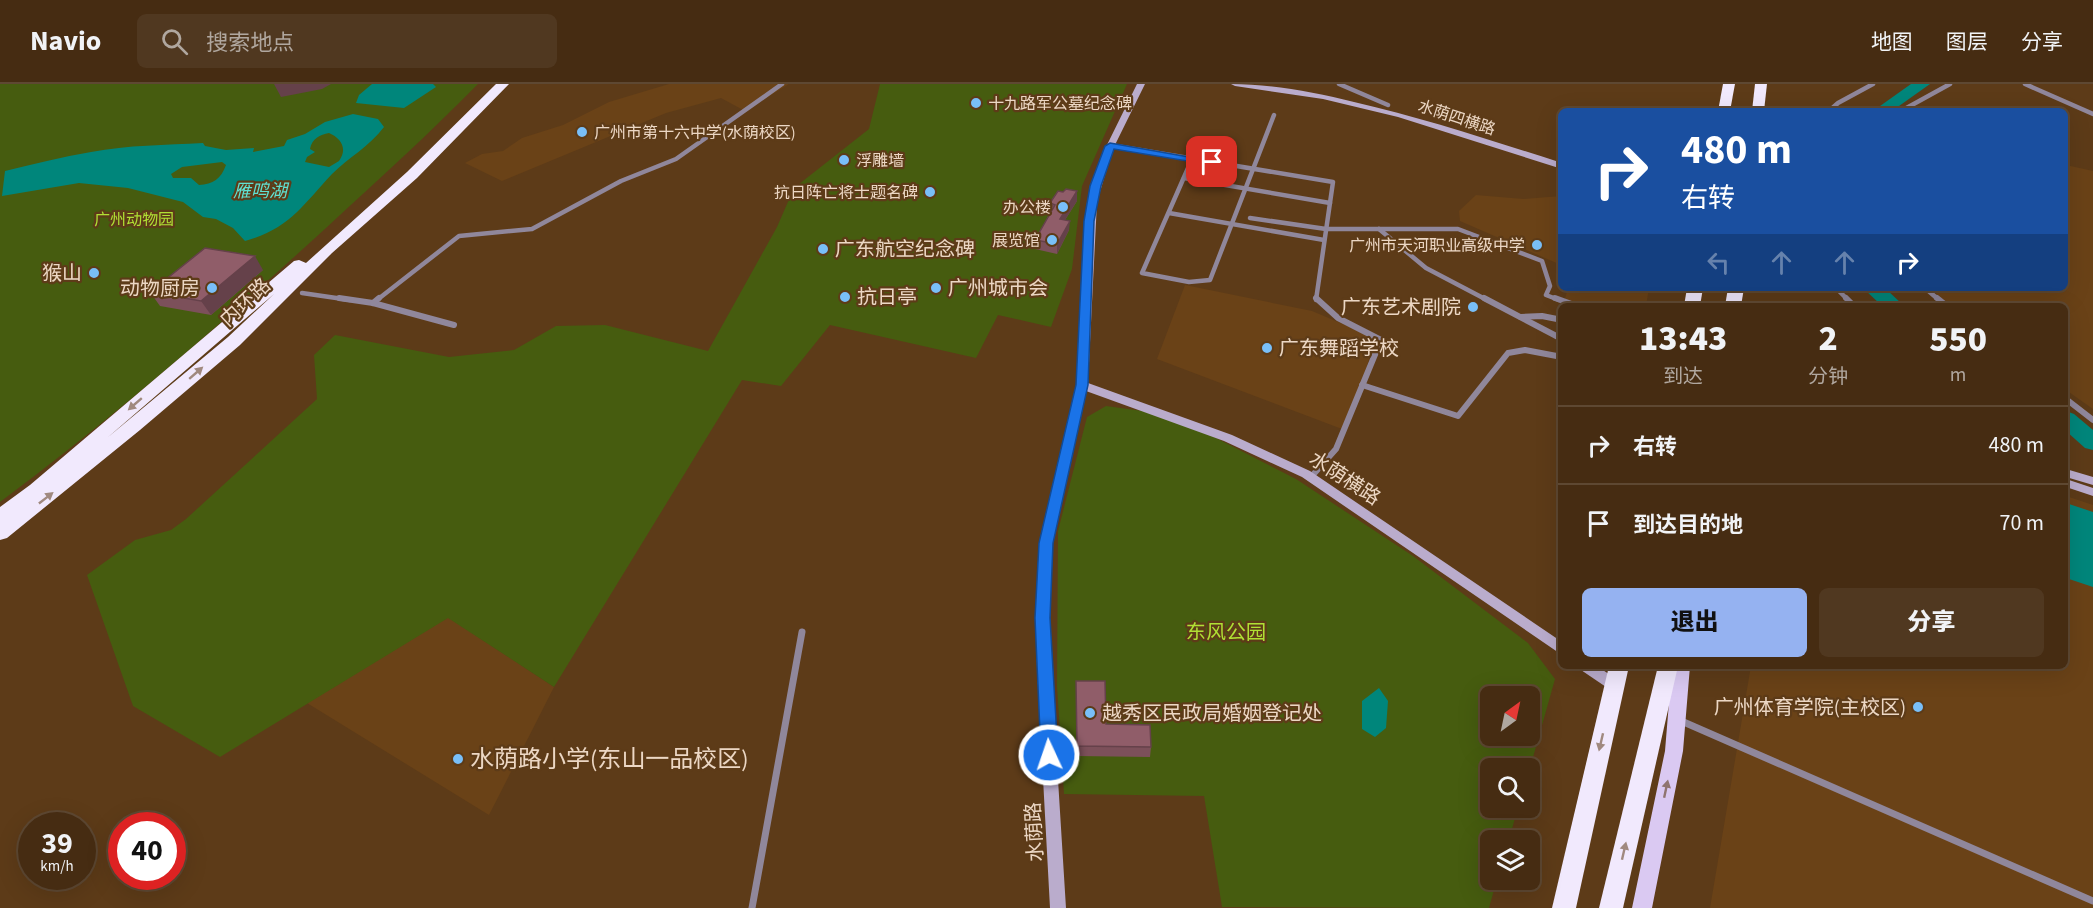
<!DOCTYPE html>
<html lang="zh">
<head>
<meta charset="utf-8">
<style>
	body { margin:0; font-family:"Source Sans 3","Noto Sans SC",sans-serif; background:#503820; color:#f1f3f6; height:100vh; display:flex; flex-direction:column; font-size:22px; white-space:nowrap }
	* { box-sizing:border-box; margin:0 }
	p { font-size:20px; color:#b0a79f }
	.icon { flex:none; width:33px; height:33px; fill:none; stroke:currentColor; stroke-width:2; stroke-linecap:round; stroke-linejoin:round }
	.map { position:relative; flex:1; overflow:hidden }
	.details { position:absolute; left:1558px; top:219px; width:510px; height:366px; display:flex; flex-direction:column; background:#462c12; border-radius:9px; box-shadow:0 6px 24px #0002,0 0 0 2px #5e4832 }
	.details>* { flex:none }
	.banner { position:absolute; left:1558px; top:24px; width:510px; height:183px; border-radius:9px; box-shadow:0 6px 24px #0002,0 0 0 2px #5e4832; background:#1a4fa0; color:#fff; overflow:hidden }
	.needle { width:39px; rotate:33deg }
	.controls { position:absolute; left:1480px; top:602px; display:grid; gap:12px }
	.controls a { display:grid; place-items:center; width:60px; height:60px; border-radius:9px; background:#462c12; box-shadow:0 6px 24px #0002,0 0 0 2px #5e4832; font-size:30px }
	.speed { position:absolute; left:18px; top:728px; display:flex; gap:12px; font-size:30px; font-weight:700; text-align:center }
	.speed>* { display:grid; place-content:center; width:78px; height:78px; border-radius:50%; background:#462c12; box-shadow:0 6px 24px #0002,0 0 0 2px #5e4832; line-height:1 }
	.speed small { font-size:15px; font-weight:400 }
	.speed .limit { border:9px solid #d22; background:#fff; color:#111 }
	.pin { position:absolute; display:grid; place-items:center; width:51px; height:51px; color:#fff; margin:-26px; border-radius:12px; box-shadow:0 3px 9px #0006 }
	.me { position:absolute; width:66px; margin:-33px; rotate:357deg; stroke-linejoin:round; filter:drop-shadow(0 0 4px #0008) }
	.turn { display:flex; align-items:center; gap:21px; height:126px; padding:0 24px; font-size:27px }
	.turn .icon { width:78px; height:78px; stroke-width:2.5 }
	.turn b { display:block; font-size:42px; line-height:51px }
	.lanes { display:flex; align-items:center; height:57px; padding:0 24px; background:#0003; justify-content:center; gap:30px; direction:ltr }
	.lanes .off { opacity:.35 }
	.eta { display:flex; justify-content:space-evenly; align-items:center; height:102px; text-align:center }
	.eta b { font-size:36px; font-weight:800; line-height:42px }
	.primary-button { display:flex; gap:12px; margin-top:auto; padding:12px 24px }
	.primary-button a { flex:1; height:69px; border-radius:9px; background:#95b2f1; color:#111; font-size:24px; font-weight:800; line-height:69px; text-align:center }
	.primary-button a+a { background:#503820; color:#f1f3f6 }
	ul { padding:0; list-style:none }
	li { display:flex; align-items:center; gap:18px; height:78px; padding:0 24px; border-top:2px solid #5e4832 }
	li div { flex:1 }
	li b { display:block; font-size:22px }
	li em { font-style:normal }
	header { display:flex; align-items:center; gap:36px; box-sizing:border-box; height:84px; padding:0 30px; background:#462c12; border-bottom:2px solid #5e4832 }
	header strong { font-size:28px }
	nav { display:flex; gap:33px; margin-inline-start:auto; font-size:21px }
	.search { width:420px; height:54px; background:#503820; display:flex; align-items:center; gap:15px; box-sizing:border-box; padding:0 21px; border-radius:9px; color:#b0a79f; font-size:22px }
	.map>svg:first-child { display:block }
	.built { fill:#6a4217 }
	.green { fill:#465c0f; fill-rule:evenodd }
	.water { fill:#00867b; fill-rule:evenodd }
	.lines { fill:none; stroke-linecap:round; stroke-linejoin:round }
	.river { fill:#00867b; fill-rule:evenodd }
	.street-far2 { stroke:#90879b; stroke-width:4.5 }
	.street-far1 { stroke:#90879b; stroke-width:6 }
	.street { stroke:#90879b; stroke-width:7 }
	.secondary { fill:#baaccc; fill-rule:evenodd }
	.primary { fill:#dac9f2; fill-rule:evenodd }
	.highway { fill:#f1e9fd; fill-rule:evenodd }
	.wall { fill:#7c505a }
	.shaded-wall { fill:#65414a }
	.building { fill:#905d69; stroke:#65414a; stroke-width:1.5 }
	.oneway { fill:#a0897f }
	.oneway2 { fill:#8f746f }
	.route { fill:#1a73e8; stroke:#114b97; stroke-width:1.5 }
	.poi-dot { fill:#79bff8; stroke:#5d3b18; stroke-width:2 }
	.labels { text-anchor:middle; stroke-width:4.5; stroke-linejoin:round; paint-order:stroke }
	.far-poi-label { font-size:16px; fill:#ecd7c4; stroke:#5d3b18; text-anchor:end }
	.far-street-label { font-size:16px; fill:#ecd7c4; stroke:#5d3b18 }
	.far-park-label { font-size:16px; fill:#b0e034; stroke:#5d3b18 }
	.far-water-label { font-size:18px; font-style:italic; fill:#5fe1d2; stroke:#5d3b18 }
	.poi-label { font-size:20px; fill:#ecd7c4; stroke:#5d3b18; text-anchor:start }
	.street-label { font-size:20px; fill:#ecd7c4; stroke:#5d3b18 }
	.park-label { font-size:20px; fill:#b0e034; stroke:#5d3b18 }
	.near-poi-label { font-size:24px; fill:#ecd7c4; stroke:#5d3b18; text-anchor:start }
</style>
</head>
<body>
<header>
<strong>Navio</strong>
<div class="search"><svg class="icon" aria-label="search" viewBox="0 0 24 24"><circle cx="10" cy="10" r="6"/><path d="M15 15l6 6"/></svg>搜索地点</div>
<nav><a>地图</a><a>图层</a><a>分享</a></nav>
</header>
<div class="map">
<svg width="2093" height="824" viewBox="0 0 2093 824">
	<rect width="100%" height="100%" fill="#5d3b18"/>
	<g class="built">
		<polygon points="669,0 789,0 745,27 721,14 666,29 502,97 465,79 482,70 503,67 522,54 563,41 609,18"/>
		<polygon points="2066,81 2093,87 2093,325 2066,306 2066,222 1951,222 1930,204 2066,204"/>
		<polygon points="1476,111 1523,115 1561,112 1561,181 1460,137 1459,127"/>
		<polygon points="1185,201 1312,227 1376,254 1361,300 1342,345 1157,275"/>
		<polygon points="1568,204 1649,204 1646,222 1563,222"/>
		<polygon points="2066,412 2093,421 2093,824 1710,824 1751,582 2066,582"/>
		<polygon points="448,533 554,603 489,731 307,619"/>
	</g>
	<g class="green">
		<path d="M0,0H478C429,50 378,96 326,144C221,240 114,333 0,418Z"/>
		<polygon points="880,0 1127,0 1082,102 1072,185 1051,243 998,231 976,274 830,241 781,302 742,296 554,603 448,534 220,673 133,622 87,491 135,456 171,446 186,435 317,315 314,271 335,251 449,273 514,266 556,242 605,241 708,267 777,143 794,104 869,45"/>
		<path d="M1106,322L1150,328L1216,354L1296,395L1413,472L1528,559L1555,595L1530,684H1491V723H1518L1509,756H1491V795H1497L1489,824L1222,823L1204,712L1064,710L1057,602L1058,447L1087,333ZM1491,612H1530V651H1491Z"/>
	</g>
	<g class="water">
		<polygon points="372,0 433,0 436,3 404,24 356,19 359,11"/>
		<path d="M353,30L378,35L384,43C370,62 348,74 332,90C303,121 289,145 245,157L233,144L216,135L203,133L183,118L128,104L79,99L2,112L5,87C34,80 62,73 91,68C128,61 166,61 203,59L205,62L226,66L254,64L253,68L284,62L287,56L305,50L325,38ZM329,49C341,54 348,65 339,77L329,83L305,78L307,73L315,68L310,65C312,54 320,51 329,49ZM222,78L226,81C221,95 213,100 199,101L191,94H173L171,90L182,83Z"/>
		<polygon points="2066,419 2093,428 2093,503 2066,494"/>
		<polygon points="1379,604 1388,617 1386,644 1375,653 1362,645 1362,617"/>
	</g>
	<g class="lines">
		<g class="river">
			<polygon points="1911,0 1930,0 1892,27 1873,27"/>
			<polygon points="1863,204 1885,204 1904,222 1882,222"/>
			<polygon points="2066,327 2074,330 2093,346 2093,366 2085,364 2066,347"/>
		</g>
		<g class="street-far2">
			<polyline points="1339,0 1388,21"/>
			<polyline points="2025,0 2093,30"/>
			<polyline points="1829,27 1838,19 1873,0"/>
			<polyline points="1901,27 1950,0"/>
			<polyline points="1110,61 1333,98 1316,216"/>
			<polyline points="1192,75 1142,189 1189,198 1210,196 1274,31"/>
			<polyline points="1184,94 1330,119"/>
			<polyline points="1169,129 1324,156"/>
			<polyline points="1250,134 1326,145 1458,145 1542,177 1550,202 1546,211 1559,216"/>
			<polyline points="1379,145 1426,184 1487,216"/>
			<polyline points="1836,204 1848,216"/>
			<polyline points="1925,204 1939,216"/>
			<polyline points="302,209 350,216"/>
			<polyline points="377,216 459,152 532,145 621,97 676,75 782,0"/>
		</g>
		<g class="street-far1">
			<polyline points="339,214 373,219 454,241"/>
			<polyline points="1484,214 1562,255"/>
			<polyline points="1555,214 1577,222"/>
			<polyline points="1846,214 1854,222"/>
			<polyline points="1937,214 1947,222"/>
			<polyline points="373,219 379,214"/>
			<polyline points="1521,233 1542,232 1562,236"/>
			<polyline points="1362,301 1458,332 1508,269 1525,266 1562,273"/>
			<polyline points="2066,315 2093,336"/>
			<polyline points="1311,393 1336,365 1381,256 1338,234 1316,214"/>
		</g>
		<g class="street">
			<polyline points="1679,636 2093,817"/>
			<polyline points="752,824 802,548"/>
		</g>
		<g class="secondary">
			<polygon points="1137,0 1145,0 1112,67 1097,118 1088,299 1232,351 1310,387 1562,558 1562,571 1302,393 1224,357 1086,307 1052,459 1050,534 1051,583 1066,824 1050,824 1037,583 1036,534 1040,459 1077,301 1087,118 1104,67"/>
			<path d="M1231,0C1272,0 1314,8 1354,18C1424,34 1493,57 1562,79V85L1398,33L1323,15L1235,2Z"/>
			<polygon points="2066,385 2093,393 2093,401 2066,393"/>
			<polygon points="2066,395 2093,404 2093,412 2066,403"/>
			<polygon points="1579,582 1597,582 1619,597 1621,601 1619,605 1614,607 1609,605 1581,586"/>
		</g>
		<polygon class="primary" points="1672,582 1690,582 1683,667 1652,824 1632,824 1665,667"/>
		<g class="highway">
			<path d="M496,0H509L417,94L332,169L240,261L140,346L7,454L0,456V423L30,401L294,177L299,176L306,179L407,88ZM274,210L228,253L107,354Z"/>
			<polygon points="1723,0 1735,0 1730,27 1718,27"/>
			<polygon points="1755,0 1767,0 1764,27 1752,27"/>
			<polygon points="1687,204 1703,204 1700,222 1684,222"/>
			<polygon points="1728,204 1744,204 1741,222 1725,222"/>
			<polygon points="1609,582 1629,582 1576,824 1552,824"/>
			<polygon points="1658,582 1678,582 1623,824 1599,824"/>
		</g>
	</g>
	<g class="wall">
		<polygon points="1077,117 1065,136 1069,146 1057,170 1035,165 1035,156 1050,129 1050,119"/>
		<polygon points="263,186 211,231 160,222 150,208"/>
		<polygon points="1076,597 1106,640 1151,663 1150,673 1076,672"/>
	</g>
	<g class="shaded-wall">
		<polygon points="274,0 331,0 322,5 281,13"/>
		<polygon points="1077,107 1077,117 1060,144 1060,135"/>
		<polygon points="1070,137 1069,146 1057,170 1057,160"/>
		<polygon points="255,172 263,186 211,231 201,217"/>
	</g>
	<g class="building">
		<polygon points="1066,105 1077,107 1060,135 1070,137 1057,160 1035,156 1055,121 1050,119 1058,107 1063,108"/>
		<polygon points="205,164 255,172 201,217 150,208"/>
		<polygon points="1076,597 1105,597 1106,640 1150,641 1151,663 1077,662"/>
	</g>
	<defs><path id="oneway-solid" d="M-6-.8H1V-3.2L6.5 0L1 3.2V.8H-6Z" transform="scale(1.5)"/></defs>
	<g class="oneway">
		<use href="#oneway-solid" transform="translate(196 289) rotate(-41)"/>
		<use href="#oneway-solid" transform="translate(135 320) rotate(139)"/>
		<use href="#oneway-solid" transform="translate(46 414) rotate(-38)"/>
		<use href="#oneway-solid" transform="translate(1601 658) rotate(103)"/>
		<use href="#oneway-solid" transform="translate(1624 767) rotate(-77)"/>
	</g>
	<use class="oneway2" href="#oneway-solid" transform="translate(1666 705) rotate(-78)"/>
	<polygon class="route" points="1110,59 1217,78 1212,81 1114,65 1101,102 1094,137 1088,301 1053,459 1050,534 1058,671 1055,676 1049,678 1044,676 1041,671 1035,534 1039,459 1076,301 1084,137 1090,102 1105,62"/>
	<g class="poi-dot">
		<circle cx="976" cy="19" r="6"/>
		<circle cx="582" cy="48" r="6"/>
		<circle cx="844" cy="76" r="6"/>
		<circle cx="930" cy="108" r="6"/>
		<circle cx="1063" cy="123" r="6"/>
		<circle cx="1052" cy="156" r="6"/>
		<circle cx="1537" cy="161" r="6"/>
		<circle cx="823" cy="165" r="6"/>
		<circle cx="94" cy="189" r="6"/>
		<circle cx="212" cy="204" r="6"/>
		<circle cx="936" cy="204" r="6"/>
		<circle cx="845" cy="213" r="6"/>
		<circle cx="1473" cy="223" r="6"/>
		<circle cx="1267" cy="264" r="6"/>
		<circle cx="1918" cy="623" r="6"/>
		<circle cx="1090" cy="629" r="6"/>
		<circle cx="458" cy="675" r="6"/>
	</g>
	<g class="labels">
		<g class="far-poi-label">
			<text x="988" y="25" text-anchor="start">十九路军公墓纪念碑</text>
			<text x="594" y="54" text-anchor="start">广州市第十六中学(水荫校区)</text>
			<text x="856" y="82" text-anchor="start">浮雕墙</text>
			<text x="918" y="114">抗日阵亡将士题名碑</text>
			<text x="1051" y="129">办公楼</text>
			<text x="1040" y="162">展览馆</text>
			<text x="1525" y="167">广州市天河职业高级中学</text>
		</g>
		<g class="far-street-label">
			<text transform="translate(1457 33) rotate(18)" y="6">水荫四横路</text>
		</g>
		<g class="far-park-label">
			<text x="134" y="141">广州动物园</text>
		</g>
		<g class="far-water-label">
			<text x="260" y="113">雁鸣湖</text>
		</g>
		<g class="poi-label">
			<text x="835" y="172">广东航空纪念碑</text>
			<text x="82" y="196" text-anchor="end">猴山</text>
			<text x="200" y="211" text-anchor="end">动物厨房</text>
			<text x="948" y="211">广州城市会</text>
			<text x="857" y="220">抗日亭</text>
			<text x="1461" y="230" text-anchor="end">广东艺术剧院</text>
			<text x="1279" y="271">广东舞蹈学校</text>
			<text x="1906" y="630" text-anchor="end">广州体育学院(主校区)</text>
			<text x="1102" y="636">越秀区民政局婚姻登记处</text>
		</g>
		<g class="street-label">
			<text transform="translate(245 218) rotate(-43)" y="7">内环路</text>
			<text transform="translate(1345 394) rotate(33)" y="7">水荫横路</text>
			<text transform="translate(1034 748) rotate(-93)" y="7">水荫路</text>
		</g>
		<g class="park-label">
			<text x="1226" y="555">东风公园</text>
		</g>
		<g class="near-poi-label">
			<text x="470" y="683">水荫路小学(东山一品校区)</text>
		</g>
	</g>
</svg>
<div class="controls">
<a><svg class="needle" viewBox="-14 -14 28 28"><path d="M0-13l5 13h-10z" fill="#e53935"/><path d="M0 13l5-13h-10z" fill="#b0a79f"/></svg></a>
<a><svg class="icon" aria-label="search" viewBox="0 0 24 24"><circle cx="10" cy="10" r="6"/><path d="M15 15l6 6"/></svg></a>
<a><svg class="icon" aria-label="layers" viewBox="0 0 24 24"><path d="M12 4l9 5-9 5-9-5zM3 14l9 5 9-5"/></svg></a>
</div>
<div class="speed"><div>39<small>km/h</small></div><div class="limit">40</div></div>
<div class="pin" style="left:1212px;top:78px;background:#d93025"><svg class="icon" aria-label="arrive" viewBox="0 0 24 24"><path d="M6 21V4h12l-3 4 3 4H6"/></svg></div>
<svg class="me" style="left:1049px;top:671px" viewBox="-20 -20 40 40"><circle r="17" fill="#1a73e8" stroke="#fff" stroke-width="3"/><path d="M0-11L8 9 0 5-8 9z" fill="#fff"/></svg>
<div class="banner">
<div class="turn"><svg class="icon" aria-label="right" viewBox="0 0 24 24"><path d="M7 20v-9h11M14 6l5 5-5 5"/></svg><div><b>480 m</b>右转</div></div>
<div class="lanes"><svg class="icon off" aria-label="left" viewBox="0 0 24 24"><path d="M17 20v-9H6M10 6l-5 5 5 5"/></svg><svg class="icon off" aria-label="ahead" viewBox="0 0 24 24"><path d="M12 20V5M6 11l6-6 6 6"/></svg><svg class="icon off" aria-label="ahead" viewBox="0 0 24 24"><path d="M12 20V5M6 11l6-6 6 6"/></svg><svg class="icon" aria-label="right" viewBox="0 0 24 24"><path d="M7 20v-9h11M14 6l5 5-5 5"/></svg></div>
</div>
<section class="details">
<div class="eta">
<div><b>13:43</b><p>到达</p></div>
<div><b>2</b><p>分钟</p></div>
<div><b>550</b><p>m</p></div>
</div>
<ul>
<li><svg class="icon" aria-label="right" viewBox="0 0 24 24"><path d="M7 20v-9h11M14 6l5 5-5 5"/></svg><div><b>右转</b></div><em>480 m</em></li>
<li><svg class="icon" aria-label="arrive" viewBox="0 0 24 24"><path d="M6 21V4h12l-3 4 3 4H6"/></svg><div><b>到达目的地</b></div><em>70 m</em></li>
</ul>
<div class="primary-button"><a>退出</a><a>分享</a></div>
</section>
</div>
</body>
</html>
